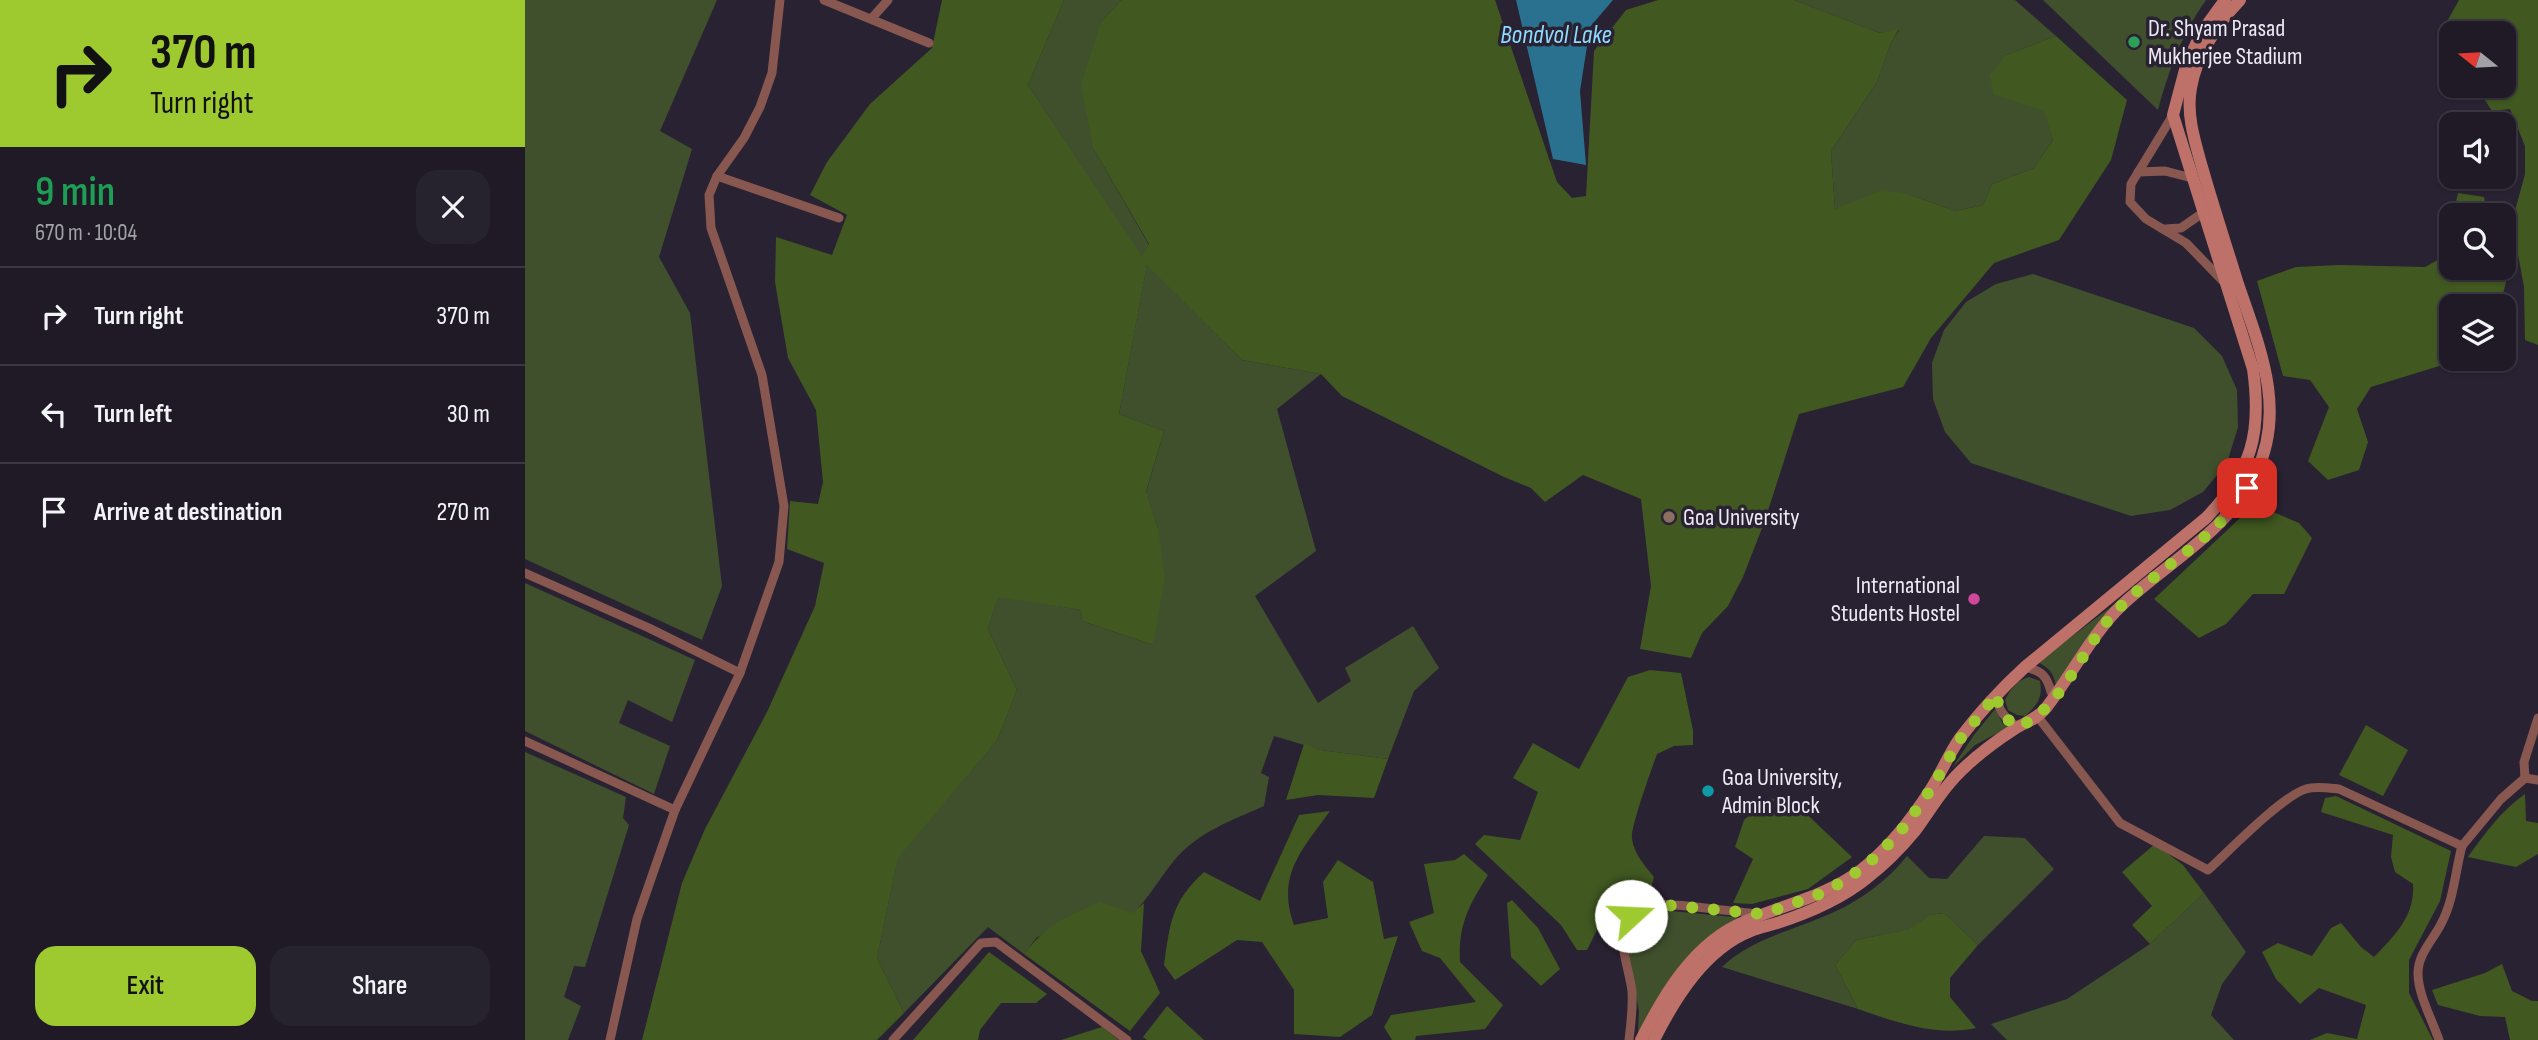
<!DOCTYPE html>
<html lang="en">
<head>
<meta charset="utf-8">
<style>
	body { margin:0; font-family:"Sofia Sans Condensed",sans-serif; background:#27232e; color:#f1f3f6; height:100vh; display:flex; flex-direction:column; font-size:26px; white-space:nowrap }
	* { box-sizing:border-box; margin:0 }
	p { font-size:23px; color:#a1a1a7 }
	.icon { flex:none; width:38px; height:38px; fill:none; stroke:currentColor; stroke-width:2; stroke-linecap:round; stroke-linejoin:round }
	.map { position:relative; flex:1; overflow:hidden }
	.sheet { display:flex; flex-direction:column; background:#1f1a26; width:525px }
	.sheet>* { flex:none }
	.top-card { background:#9eca2f; color:#111; overflow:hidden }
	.needle { width:46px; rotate:288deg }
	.fabs { position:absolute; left:1914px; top:21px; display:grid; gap:14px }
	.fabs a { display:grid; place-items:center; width:77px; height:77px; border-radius:14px; background:#1f1a26; box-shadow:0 2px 5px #0004,0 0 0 2px #3c3843; font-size:35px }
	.pin { position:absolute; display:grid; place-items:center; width:60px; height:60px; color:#fff; margin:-30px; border-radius:14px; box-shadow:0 4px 10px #0006 }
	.me { position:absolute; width:77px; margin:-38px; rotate:70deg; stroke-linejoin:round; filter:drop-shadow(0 0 5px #0008) }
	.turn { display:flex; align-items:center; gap:24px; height:147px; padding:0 35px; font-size:32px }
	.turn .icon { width:91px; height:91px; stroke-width:2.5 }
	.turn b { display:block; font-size:49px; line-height:60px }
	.round { display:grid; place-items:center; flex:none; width:74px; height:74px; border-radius:21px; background:#27232e }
	.summary { display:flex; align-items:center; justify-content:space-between; height:119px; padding:0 35px }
	h1 { font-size:42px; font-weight:600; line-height:52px; color:#1e9e55 }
	.action { display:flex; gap:14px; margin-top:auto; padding:14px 35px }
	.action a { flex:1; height:80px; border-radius:21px; background:#9eca2f; color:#111; font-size:28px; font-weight:600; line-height:80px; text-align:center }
	.action a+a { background:#27232e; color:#f1f3f6 }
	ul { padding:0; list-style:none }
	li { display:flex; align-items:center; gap:21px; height:98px; padding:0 35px; border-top:2px solid #3c3843 }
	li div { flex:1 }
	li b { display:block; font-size:26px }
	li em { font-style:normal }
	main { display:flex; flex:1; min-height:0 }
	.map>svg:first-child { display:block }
	.green { fill:#40502d }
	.forest { fill:#415821 }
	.water { fill:#29718f }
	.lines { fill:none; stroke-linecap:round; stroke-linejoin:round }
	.street { stroke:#875750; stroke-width:9 }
	.secondary { stroke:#bd7168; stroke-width:12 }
	.route { stroke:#9eca2f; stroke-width:12; stroke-dasharray:0 21.6 }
	.leisure-dot { fill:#2e9e5b; stroke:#292232; stroke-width:2.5 }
	.education-dot { fill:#8d6e63; stroke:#292232; stroke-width:2.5 }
	.hotel-dot { fill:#d1479c; stroke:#292232; stroke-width:2.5 }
	.culture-dot { fill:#0f9aa8; stroke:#292232; stroke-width:2.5 }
	.labels { text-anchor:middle; stroke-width:7; stroke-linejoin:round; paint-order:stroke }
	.poi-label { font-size:24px; fill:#ede9f4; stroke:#292232; text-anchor:start }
	.water-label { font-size:26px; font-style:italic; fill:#8ddbff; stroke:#292232 }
</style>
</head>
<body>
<main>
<section class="sheet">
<div class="top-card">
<div class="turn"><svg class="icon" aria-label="right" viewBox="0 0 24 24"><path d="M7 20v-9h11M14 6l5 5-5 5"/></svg><div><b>370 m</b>Turn right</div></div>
</div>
<div class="summary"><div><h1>9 min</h1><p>670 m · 10:04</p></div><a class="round"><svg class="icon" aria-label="close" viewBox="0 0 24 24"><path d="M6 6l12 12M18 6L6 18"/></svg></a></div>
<ul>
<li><svg class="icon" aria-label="right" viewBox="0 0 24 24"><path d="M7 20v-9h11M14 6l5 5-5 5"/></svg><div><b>Turn right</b></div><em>370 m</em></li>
<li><svg class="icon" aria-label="left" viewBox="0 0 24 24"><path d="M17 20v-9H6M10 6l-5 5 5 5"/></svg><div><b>Turn left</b></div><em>30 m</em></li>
<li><svg class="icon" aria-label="arrive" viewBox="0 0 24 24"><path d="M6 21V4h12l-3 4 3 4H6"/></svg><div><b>Arrive at destination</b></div><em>270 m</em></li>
</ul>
<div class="action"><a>Exit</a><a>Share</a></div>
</section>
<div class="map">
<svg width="2013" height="1040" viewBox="0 0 2013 1040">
	<rect width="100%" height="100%" fill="#292232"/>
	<g class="green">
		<polygon points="0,0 192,0 135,131 167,149 134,257 165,313 197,586 177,640 0,559"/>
		<polygon points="539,0 596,0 576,22 568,148 624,245 617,257 503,85"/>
		<polygon points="1269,0 1490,0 1531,36 1481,55 1520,111 1528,140 1509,168 1467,184 1458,205 1430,211 1386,195 1310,209 1306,151 1352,82 1365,45 1374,30 1355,33"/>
		<path d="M1518,0H1681C1657,34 1644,70 1633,110Z"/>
		<path d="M622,264L717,360L796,374L752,409L791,551L730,596L793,703L826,681L820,668L888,626L914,668L889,691L863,759L796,750L749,736L736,773L744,777L739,806C706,821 672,832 648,862C634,879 624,898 608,913L512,937L499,954L463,927L379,1013L352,958L373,857L472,741L492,690L463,629L473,596L556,610L557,621L628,645L633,528L621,493L639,431L594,414Z"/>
		<polygon points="1508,274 1669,328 1697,356 1712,390 1713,427 1702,463 1678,492 1645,510 1606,516 1446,463 1420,432 1408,399 1407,363 1419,330 1441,302 1471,284"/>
		<polygon points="0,583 170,660 147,722 103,700 94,723 145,746 129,794 0,731"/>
		<path d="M1607,591L1531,687C1529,673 1525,669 1513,662Z"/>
		<path d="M1504,677L1515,681C1518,698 1512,705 1500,716L1492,715L1483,710L1480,700C1485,690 1492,680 1504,677Z"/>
		<polygon points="1470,709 1478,724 1484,727 1450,745 1427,768 1449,735"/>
		<polygon points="0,752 101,797 98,818 104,825 60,967 49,966 39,997 56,1006 43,1040 0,1040"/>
		<path d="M1459,836L1500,838L1529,869L1453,945L1419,913L1404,915L1385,929L1331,940L1310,965L1333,1009L1197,967C1228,937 1271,930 1309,912C1336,900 1363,880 1382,856L1404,878L1422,879Z"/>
		<polygon points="1679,893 1721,952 1697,984 1686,1015 1709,1040 1482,1040 1466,1024 1542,999 1625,944"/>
		<path d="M1146,911L1219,918C1167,939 1140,986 1113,1033L1114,1011L1103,952L1106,935L1112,920L1127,913Z"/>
	</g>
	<g class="forest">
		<polygon points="417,0 539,0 503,85 617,256 624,244 568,148 556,85 576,22 596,0 970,0 1032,182 1047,198 1061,196 1069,51 1101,10 1133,0 1269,0 1355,33 1374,29 1365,45 1352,82 1306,151 1310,209 1358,190 1386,195 1430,211 1458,205 1467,184 1509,168 1528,140 1519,111 1468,94 1465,75 1481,55 1531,36 1602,100 1586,160 1534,240 1469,263 1406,338 1378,387 1274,414 1239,523 1218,577 1203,606 1177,633 1166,658 1115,649 1126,586 1116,499 1058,475 1020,502 1006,488 979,477 817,396 796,374 717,360 622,265 594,414 639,431 621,492 633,528 640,577 628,645 557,621 556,610 473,597 463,629 492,690 472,741 373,858 352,958 379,1013 352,1040 117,1040 157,883 180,829 242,712 290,606 299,563 262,549 265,501 293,504 298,482 291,410 263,358 250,282 251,237 307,255 322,215 285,195 302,162 345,104 407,48"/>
		<polygon points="1934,0 2013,0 2013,345 2000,340 1999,287 1987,222 2000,174 2000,146 1985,109 1967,111 1951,86 1979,86 1979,33 1927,33 1927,42 1921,40 1918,29"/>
		<polygon points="1933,193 1959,197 1962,215 1928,215"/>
		<polygon points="1927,252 1927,268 1975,268 1981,282 1975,306 1927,306 1927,359 1937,359 1846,387 1832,409 1843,442 1834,470 1803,480 1783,461 1804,407 1785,380 1758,376 1732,281 1771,267 1814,265 1900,267"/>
		<polygon points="1730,504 1774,523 1787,538 1759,594 1728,594 1701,624 1674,638 1629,599"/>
		<path d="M1125,670L1156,673L1168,730V745L1149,746L1132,754C1127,768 1105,828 1107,839C1109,854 1120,866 1129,877L1126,888L1100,901L1077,920L1062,950H1052L1036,925L950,844L959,835L995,840L1013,792L988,778L1008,743L1054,769L1103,677Z"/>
		<polygon points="1841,725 1883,750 1858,796 1814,775"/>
		<polygon points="779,744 796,750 863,759 849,798 793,795 761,800"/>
		<path d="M2000,794L2001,821L2013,823V854L1991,867L1943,857C1960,833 1976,811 2000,794Z"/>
		<path d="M1811,796L1926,851L1915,901L1884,960V993L1908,1040H1785L1802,1033L1832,1039L1841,1005L1794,988L1775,1004L1751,979L1737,952L1753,943L1787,956L1806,928L1816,923L1836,947L1849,957C1870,935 1890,916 1888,884L1870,872L1866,857L1868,835L1796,812L1800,798Z"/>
		<polygon points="1245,798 1272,805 1327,857 1283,889 1227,904 1208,903 1228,859 1210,847 1219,820"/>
		<path d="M805,811C777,850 751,875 769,925L803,918L798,882L813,860L848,882L859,939L873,936L847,1015L815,1037L769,1034V990L737,942L712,940L650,980L639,965C645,924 646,902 679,872L735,901L774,815Z"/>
		<polygon points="1630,844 1658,865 1679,893 1625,944 1607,925 1627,906 1597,872"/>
		<path d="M939,854L963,875C944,906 933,924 935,962L978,1005L960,1029L891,1036L890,1040H867L859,1027L866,1015L951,1002L915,958L897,951L884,922L909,913L899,864L930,860Z"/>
		<polygon points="987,900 1013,928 1035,969 1016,986 986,957 982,903"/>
		<path d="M576,902L607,913L619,903L616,951L635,993L605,1031L499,954C521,925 543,915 576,902Z"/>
		<path d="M1419,913L1453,945L1425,978V997L1451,1028C1412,1037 1370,1022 1333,1009L1310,965L1331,940L1384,929L1404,915Z"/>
		<polygon points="464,952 522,994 511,1003 476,1003 455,1030 453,1040 388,1040"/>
		<polygon points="1977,964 1987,991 2007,1001 2013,1001 2013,1040 1985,1040 1980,1017 1955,1016 1913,1005 1907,990 1960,973"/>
		<polygon points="642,1006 679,1040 622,1040 618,1037"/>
		<polygon points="577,1027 594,1040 536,1040"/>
	</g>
	<polygon class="water" points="991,0 1088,0 1065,27 1055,91 1061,165 1028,159"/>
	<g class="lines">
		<g class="street">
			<polyline points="299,0 404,43"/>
			<polyline points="347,18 363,0"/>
			<polyline points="1648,115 1606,184 1605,202 1621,219 1661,243 1699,282"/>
			<polyline points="1613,172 1640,171 1667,178"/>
			<polyline points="192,176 314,218"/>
			<polyline points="1640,229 1656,228 1679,212"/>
			<polyline points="0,573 124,628 215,673"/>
			<path d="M1500,667C1517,671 1522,676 1526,692"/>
			<path d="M1472,694C1472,710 1480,718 1492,727"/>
			<path d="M1513,717L1595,823L1683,870C1704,851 1757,796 1781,789C1791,786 1803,788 1814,789L1937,846L1976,799L2000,778L2013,780"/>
			<polyline points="0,741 150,810"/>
			<polyline points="2000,778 1999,762 2013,718"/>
			<polyline points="85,1040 112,919 150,810 215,673 254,562 259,506 237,375 186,228 184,195 192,176 219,138 235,107 247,73 255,0"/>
			<polyline points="368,1040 456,943 471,942 602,1040"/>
			<path d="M1104,1040C1106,1024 1108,1007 1107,991C1105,975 1099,959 1098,943C1097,928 1104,914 1117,907C1133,899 1213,913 1235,914"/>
			<path d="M1914,1040C1907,1019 1893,995 1893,973C1893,954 1908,940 1916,924C1929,900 1930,872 1937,846"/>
		</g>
		<g class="secondary">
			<path d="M1116,1040C1139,994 1170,942 1219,922C1258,905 1302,896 1336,870C1364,848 1387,819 1406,789C1416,773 1424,754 1435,738C1454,713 1477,688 1500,667L1681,518C1727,470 1737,434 1728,369L1648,115L1661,66L1676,33L1700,0"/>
			<path d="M1129,1040C1150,998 1180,949 1226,931C1234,927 1243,926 1252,923C1283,913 1316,899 1342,878C1359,865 1376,848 1390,831C1406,809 1420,785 1440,767C1455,753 1471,741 1488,730C1500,722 1511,720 1521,708C1546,676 1569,631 1597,605C1643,562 1703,531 1731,473C1762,409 1734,346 1713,284C1701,245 1688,206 1677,167C1670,142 1661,114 1666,88C1671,56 1693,23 1715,0"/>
		</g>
	</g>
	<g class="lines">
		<path class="route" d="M1106,916L1119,906L1140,905L1238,914L1292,895L1321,880L1353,855L1380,826L1406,789L1435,739L1472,694C1472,710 1480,718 1492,727C1530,714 1554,659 1577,628C1617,574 1687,547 1722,488"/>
	</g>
	<circle class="leisure-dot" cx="1609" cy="42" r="7"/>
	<circle class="education-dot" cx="1144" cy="517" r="7"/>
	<circle class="hotel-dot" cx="1449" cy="599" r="7"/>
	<circle class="culture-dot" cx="1183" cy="791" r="7"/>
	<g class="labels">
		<g class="poi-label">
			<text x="1623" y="36">Dr. Shyam Prasad<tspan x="1623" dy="28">Mukherjee Stadium</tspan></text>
			<text x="1158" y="525">Goa University</text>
			<text x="1435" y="593" text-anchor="end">International<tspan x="1435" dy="28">Students Hostel</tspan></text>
			<text x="1197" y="785">Goa University,<tspan x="1197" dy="28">Admin Block</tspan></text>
		</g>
		<g class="water-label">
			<text x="1031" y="43">Bondvol Lake</text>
		</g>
	</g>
</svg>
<div class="fabs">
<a><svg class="needle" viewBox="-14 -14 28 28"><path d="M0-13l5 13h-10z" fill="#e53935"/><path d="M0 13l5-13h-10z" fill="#a1a1a7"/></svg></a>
<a><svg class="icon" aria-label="sound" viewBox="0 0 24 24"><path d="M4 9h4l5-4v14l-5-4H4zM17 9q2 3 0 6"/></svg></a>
<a><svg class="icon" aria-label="search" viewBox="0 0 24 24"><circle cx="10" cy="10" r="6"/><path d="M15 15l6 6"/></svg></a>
<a><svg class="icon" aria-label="layers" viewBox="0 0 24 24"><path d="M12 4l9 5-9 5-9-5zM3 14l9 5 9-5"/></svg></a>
</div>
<div class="pin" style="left:1722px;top:488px;background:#d93025"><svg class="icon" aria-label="arrive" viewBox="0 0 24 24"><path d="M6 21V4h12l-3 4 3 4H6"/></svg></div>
<svg class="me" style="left:1106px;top:916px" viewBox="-20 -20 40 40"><circle r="19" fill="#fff"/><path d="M0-13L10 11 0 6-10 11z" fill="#9eca2f"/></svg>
</div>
</main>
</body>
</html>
